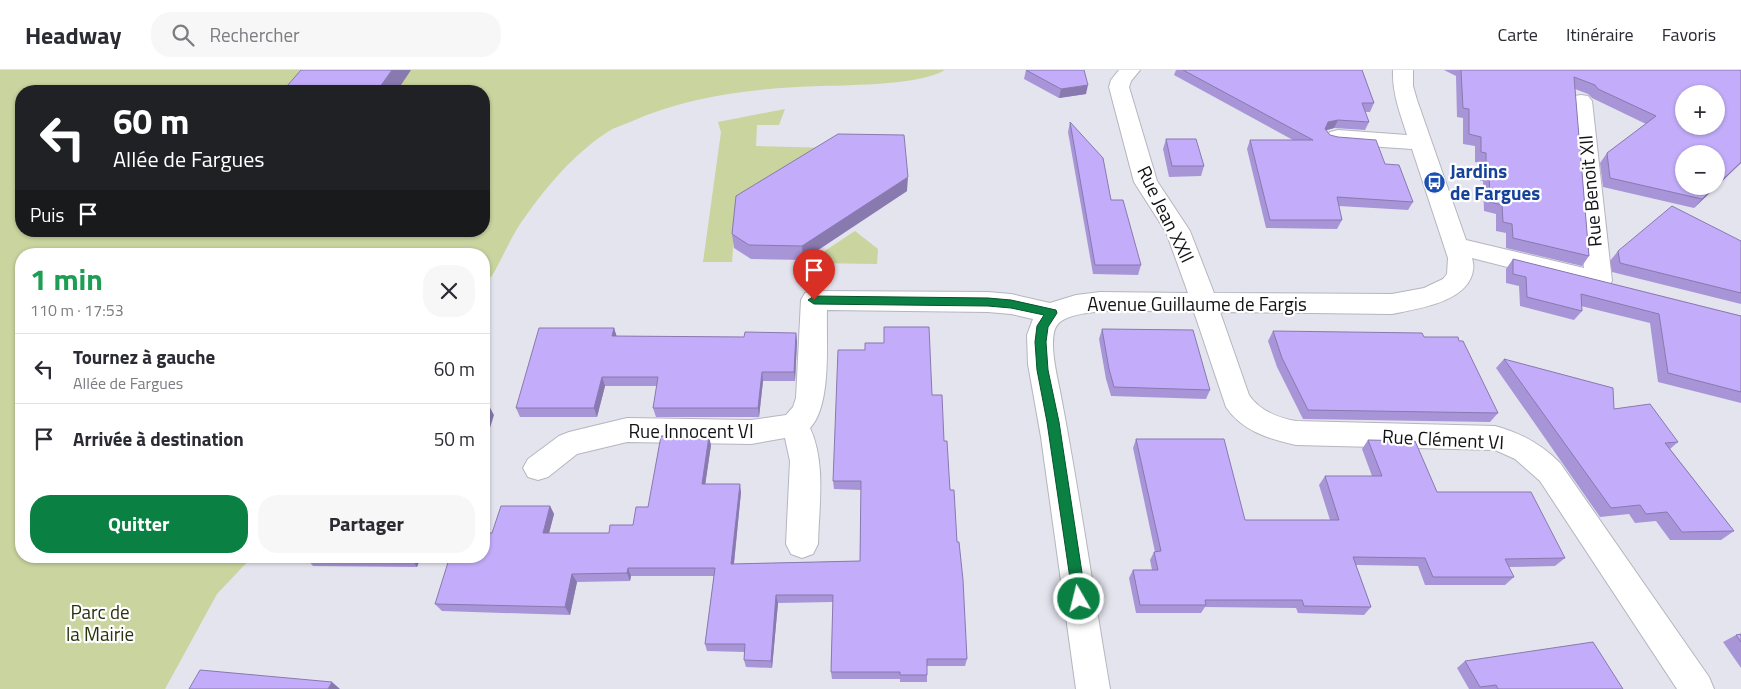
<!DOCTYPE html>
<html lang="fr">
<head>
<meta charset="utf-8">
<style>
	body { margin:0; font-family:"Titillium Web",sans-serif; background:#f7f7f7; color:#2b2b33; height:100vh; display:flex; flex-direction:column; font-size:19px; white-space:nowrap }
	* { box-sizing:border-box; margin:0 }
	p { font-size:16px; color:#7c7c81 }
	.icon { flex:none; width:28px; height:28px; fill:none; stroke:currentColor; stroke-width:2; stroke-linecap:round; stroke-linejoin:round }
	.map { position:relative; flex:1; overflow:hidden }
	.drawer { position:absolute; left:15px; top:178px; width:475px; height:315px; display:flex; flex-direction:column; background:#fff; border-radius:20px; box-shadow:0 1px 4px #0004 }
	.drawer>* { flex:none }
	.hud { position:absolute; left:15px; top:15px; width:475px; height:152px; border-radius:20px; box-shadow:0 1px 4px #0004; background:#202124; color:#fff; overflow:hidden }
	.controls { position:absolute; left:1675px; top:15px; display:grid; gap:10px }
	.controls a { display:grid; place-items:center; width:50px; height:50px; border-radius:50%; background:#fff; box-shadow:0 1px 4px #0004; font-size:25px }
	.pin { position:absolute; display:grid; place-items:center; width:42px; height:42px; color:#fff; margin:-51px -21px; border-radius:50% 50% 50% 0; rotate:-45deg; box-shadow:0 0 5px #0007 }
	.pin .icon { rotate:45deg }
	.me { position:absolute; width:55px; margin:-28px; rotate:352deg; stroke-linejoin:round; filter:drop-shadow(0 0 4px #0008) }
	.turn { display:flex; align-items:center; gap:18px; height:105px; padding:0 15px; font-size:22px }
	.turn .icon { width:65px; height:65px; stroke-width:2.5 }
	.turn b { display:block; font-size:35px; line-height:42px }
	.then { display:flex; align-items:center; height:48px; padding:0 15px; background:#0003; gap:10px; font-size:19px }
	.round { display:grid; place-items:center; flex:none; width:52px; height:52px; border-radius:20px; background:#f7f7f7 }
	.overview { display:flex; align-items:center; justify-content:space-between; height:85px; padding:0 15px }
	h1 { font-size:30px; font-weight:700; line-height:38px; color:#1e9e55 }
	.button { display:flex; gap:10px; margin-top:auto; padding:10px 15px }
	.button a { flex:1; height:58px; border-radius:20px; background:#0b8043; color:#fff; font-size:20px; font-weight:700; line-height:58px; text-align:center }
	.button a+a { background:#f7f7f7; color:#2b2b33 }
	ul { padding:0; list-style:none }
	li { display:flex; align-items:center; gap:15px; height:70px; padding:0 15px; border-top:1px solid #e1e1e2 }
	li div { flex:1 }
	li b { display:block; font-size:19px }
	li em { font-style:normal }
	header { display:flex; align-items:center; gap:30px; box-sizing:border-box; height:70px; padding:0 25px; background:#fff; border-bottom:1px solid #e1e1e2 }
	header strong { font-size:24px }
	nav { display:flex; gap:28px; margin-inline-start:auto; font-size:18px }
	.search { width:350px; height:45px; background:#f7f7f7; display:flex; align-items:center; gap:12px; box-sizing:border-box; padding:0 18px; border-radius:20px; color:#7c7c81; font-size:19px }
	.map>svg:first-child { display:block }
	.green { fill:#c9d49f; fill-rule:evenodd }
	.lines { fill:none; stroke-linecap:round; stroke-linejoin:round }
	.minor-casing { stroke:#b5b5bf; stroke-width:2 }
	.minor { fill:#fff; fill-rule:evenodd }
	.wall { fill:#a895d7 }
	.shaded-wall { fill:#8879af }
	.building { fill:#c3adfa; stroke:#8879af; fill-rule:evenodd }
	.route { fill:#0b8043; stroke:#07532c }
	.labels { text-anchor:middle; stroke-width:4.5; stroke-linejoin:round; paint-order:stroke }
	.transit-label { font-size:19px; font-weight:bold; fill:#164399; stroke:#fff; text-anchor:start }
	.street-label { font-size:19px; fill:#131316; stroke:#fff }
	.park-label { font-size:19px; fill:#2b310d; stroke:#fff }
</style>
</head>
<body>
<header>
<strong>Headway</strong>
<div class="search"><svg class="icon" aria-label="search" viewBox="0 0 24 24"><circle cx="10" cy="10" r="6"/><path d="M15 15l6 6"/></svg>Rechercher</div>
<nav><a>Carte</a><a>Itinéraire</a><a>Favoris</a></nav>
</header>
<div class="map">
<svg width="1741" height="619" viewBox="0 0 1741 619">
	<rect width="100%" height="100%" fill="#e4e4ee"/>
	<g class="green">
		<path d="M0,0H945C919,15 853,15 822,16C757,18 691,25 630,52C623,55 613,58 606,63C574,84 547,116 525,147C512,164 503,187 492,206L484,212V184H21V486H253L217,524L165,619H0ZM21,21H484V161H21Z"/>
		<polygon points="785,39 779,55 757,55 756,76 835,78 736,140 732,192 703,192 721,62 718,52"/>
		<polygon points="855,161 878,179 877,194 817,193 817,186"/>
	</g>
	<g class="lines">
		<defs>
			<path id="minor" d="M1119,0H1140L1131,11L1129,17L1157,111L1190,161L1214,223L1392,224L1424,218L1443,209L1447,204L1448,188L1412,79L1338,74L1330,72L1327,67L1330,62L1338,60L1407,65C1400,43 1392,23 1393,0H1413V16L1417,30L1466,170L1584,198L1570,31L1574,26L1581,25L1588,26L1592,31L1612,211L1608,217L1598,220L1472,188C1473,192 1474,197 1473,200C1469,232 1417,239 1392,244L1220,242L1249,325C1259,340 1278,348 1296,351L1495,356C1521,363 1541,374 1560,393L1709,607L1714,619H1677L1540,411L1515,389L1495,380L1296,375C1269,369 1242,361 1226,337L1194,242C1166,242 1075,234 1058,254C1047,266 1057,306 1060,321C1079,420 1093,520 1110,619H1076L1041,367L1028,294L1027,265L1033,249L1011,244L988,242L827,240C826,271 832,335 810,358C826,393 819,435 818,474L813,484L802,488L791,484L786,474L790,391L785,368L751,374L627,372L577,384L548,407L538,410L528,407L523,398L528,389L559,366L569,362L627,348L751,350L786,345L793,337L796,328L801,230L805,223L814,221L988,222L1011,224L1050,233L1076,225L1100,222L1188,223L1166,162L1134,112L1109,17L1111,10Z"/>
		</defs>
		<use href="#minor" class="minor-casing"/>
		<use href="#minor" class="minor"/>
	</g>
	<g class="wall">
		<polygon points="1026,0 1086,24 1059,28 1024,9"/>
		<polygon points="1176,0 1362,0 1374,33 1370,42 1365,42 1369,52 1365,60 1334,58 1326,60 1330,65 1385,94 1413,132 1408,140 1339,136 1342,150 1337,159 1266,158 1247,79 1250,70 1293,70 1174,5"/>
		<polygon points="1444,0 1741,0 1741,93 1694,138 1603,117 1600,93 1607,83 1646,54 1592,28 1588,24 1575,19 1589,186 1582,196 1506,178 1506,163 1496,161 1496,144 1484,141 1483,111 1480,111 1480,93 1475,92 1475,76 1463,74 1463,48 1457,47 1456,6"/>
		<polygon points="1070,52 1111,130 1141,195 1138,205 1093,204 1068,62"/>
		<polygon points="1166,69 1204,96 1201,106 1169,107 1163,79"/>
		<polygon points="907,121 803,190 751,189 734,178 732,164"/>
		<polygon points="1741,171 1741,234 1612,202 1610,191 1618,181"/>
		<polygon points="1513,189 1741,246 1741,333 1658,312 1650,253 1581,236 1582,241 1574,250 1520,236 1519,216 1506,213 1506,199"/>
		<polygon points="614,258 616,266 744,267 796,263 797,272 795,311 763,311 759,347 656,347 653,338 657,316 605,316 597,347 520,347 516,338"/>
		<polygon points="1102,259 1210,320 1206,329 1111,326 1106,309 1099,269"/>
		<polygon points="1273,261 1424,267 1498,343 1490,352 1303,349 1277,297 1268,271"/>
		<polygon points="1504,289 1614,339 1678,372 1670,379 1734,461 1721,470 1670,470 1656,451 1635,453 1629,444 1600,447 1496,298"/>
		<polygon points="932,325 944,371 957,472 967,589 965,596 927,596 927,612 900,612 900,609 832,609 831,602 833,532 778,533 772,598 746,597 744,590 745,582 707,581 705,574 714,506 631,506 630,511 577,512 570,545 442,541 435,534 492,463 550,436 554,444 549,463 609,463 633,455 648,437 711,375 705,414 741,422 734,494 860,491 861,420 834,419 833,411"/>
		<polygon points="1136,369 1245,450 1330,450 1319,415 1325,406 1372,406 1362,379 1368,370 1437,422 1565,488 1555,496 1509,497 1514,507 1505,515 1425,515 1418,496 1356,495 1371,537 1364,545 1298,543 1296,538 1205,537 1201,543 1136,543 1129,508 1133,500 1152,500 1150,490 1154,482 1155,482 1133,378"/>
		<polygon points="305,486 421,486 417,497 313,496 305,487"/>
		<polygon points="1741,564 1741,598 1723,572 1736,565"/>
		<polygon points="1465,591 1623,619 1469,619 1457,598"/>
	</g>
	<g class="shaded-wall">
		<polygon points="392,0 411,0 397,21 377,21"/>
		<polygon points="1088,15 1086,24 1059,28 1061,19"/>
		<polygon points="1338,50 1334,58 1324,61 1328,52"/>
		<polygon points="1741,92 1741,93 1694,138 1702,129"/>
		<polygon points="908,107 907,121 803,190 802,176"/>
		<polygon points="614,258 617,267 612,266"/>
		<polygon points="796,263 797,272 795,311 794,302"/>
		<polygon points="762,302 763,311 759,347 758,338"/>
		<polygon points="602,307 605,316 597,347 594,338"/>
		<polygon points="489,336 494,345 484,377 484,353"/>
		<polygon points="709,366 711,375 704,423 702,414"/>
		<polygon points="740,414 741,422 733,502 731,494"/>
		<polygon points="550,436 554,444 547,471 543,463"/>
		<polygon points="412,486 421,486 417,497 411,488"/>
		<polygon points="628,498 631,506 630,511 627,503"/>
		<polygon points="572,504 577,512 570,545 565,537"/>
		<polygon points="776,525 778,533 772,598 771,591"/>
		<polygon points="332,612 340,619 328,619"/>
	</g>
	<g class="building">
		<polygon points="301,0 392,0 377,21 272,21 276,16 287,16"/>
		<polygon points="1026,0 1084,0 1088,15 1061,19"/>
		<polygon points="1183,0 1362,0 1374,33 1362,33 1369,52 1338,50 1328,52 1325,59 1330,65 1338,67 1376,70 1385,94 1399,95 1413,132 1337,127 1342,150 1270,150 1250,70 1313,70"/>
		<path d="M1461,0H1741V92L1716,116V84H1684V116H1716L1702,129L1610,108L1607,83L1656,46L1598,19L1595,15L1574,7L1589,186L1513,168L1512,154L1503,152L1502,135L1490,132L1489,102H1486V83L1481,82V67L1469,64V39L1463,38ZM1684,24H1716V56H1684Z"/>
		<polygon points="241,20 263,21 239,21"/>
		<polygon points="1070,52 1103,88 1111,130 1123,130 1141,195 1095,195"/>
		<polygon points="838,64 904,65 908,107 802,176 749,175 732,164 736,126"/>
		<polygon points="1166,69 1196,69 1204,96 1172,96"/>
		<polygon points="1672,136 1741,171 1741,223 1620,193 1618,181"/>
		<polygon points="1513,189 1741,246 1741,322 1668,303 1659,244 1581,224 1582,241 1527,227 1526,207 1513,204"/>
		<polygon points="884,257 929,257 932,325 942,325 944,371 947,371 950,420 954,420 957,472 959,472 963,510 967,589 927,589 927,605 900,605 900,602 831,602 833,525 776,525 771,591 744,590 745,574 705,574 715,498 628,498 627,503 572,504 565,537 435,534 450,486 484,486 484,463 492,463 501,436 550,436 543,463 609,463 610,455 633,455 636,437 648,437 661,366 709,366 702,414 740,414 731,494 860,491 861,411 833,411 838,280 865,280 865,273 884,273"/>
		<polygon points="539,258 614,258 612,266 744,267 745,262 796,263 794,302 762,302 758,338 653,338 658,307 602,307 594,338 516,338"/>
		<polygon points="1102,259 1193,260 1210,320 1114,317 1109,299"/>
		<polygon points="1273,261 1422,263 1424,267 1458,267 1459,271 1463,271 1498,343 1308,340 1282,288"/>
		<polygon points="1504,289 1613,318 1614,339 1650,334 1678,372 1665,373 1734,461 1682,462 1667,442 1646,444 1640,435 1611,438"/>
		<polygon points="484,336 489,336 484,353"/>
		<polygon points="1136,369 1224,369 1245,450 1339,450 1325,406 1382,406 1368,370 1415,371 1437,422 1531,422 1565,488 1505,489 1514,507 1433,507 1425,488 1353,487 1371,537 1304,536 1302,530 1205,530 1206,535 1140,535 1133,500 1158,500 1154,482 1161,481"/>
		<polygon points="305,486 412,486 411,488 305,487"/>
		<polygon points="1741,564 1741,572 1736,565"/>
		<polygon points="1593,572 1623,619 1498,619 1496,615 1480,617 1465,591"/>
		<polygon points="200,600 332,612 328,619 189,619"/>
	</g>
	<polygon class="route" points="814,226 988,228 1011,230 1056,240 1057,243 1048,257 1046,272 1048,300 1059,352 1086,529 1084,533 1079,535 1075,533 1073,529 1047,352 1037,300 1035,272 1037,256 1044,245 1011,238 988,236 814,234 808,230"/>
	<defs>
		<symbol id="bus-disc" viewBox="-11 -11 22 22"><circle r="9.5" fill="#1a4fb4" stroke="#fff"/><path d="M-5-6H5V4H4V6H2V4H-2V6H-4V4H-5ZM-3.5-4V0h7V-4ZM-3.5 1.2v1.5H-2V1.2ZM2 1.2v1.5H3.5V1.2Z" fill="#fff"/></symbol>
	</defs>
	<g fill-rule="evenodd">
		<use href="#bus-disc" x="1422" y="100" width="25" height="25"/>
	</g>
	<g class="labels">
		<g class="transit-label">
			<text x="1450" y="108">Jardins<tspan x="1450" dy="22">de Fargues</tspan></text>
		</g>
		<g class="street-label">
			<text transform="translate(1590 121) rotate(-95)" y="7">Rue Benoit XII</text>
			<text transform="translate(1166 144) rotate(64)" y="7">Rue Jean XXII</text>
			<text x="1197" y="241">Avenue Guillaume de Fargis</text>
			<text x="691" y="368">Rue Innocent VI</text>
			<text transform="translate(1443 369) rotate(3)" y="7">Rue Clément VI</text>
		</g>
		<g class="park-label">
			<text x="100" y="549">Parc de<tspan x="100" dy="22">la Mairie</tspan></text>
		</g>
	</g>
</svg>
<div class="controls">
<a>+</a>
<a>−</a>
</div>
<div class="pin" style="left:814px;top:230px;background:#d93025"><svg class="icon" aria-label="arrive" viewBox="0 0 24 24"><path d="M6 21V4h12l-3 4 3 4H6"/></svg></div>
<svg class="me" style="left:1079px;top:529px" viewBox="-20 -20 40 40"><circle r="17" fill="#0b8043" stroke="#fff" stroke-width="3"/><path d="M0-11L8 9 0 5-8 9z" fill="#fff"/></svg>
<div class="hud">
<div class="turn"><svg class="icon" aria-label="left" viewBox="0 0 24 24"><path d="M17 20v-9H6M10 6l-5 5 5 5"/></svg><div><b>60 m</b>Allée de Fargues</div></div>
<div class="then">Puis<svg class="icon" aria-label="arrive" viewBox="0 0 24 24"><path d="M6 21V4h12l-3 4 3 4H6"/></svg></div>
</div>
<section class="drawer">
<div class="overview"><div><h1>1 min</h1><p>110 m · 17:53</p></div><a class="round"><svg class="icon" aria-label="close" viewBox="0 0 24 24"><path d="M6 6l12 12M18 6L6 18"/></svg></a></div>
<ul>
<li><svg class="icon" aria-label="left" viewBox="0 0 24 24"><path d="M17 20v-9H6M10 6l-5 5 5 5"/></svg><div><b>Tournez à gauche</b><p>Allée de Fargues</p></div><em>60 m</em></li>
<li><svg class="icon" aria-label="arrive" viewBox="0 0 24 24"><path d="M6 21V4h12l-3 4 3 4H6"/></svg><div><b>Arrivée à destination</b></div><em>50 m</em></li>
</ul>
<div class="button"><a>Quitter</a><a>Partager</a></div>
</section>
</div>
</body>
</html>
